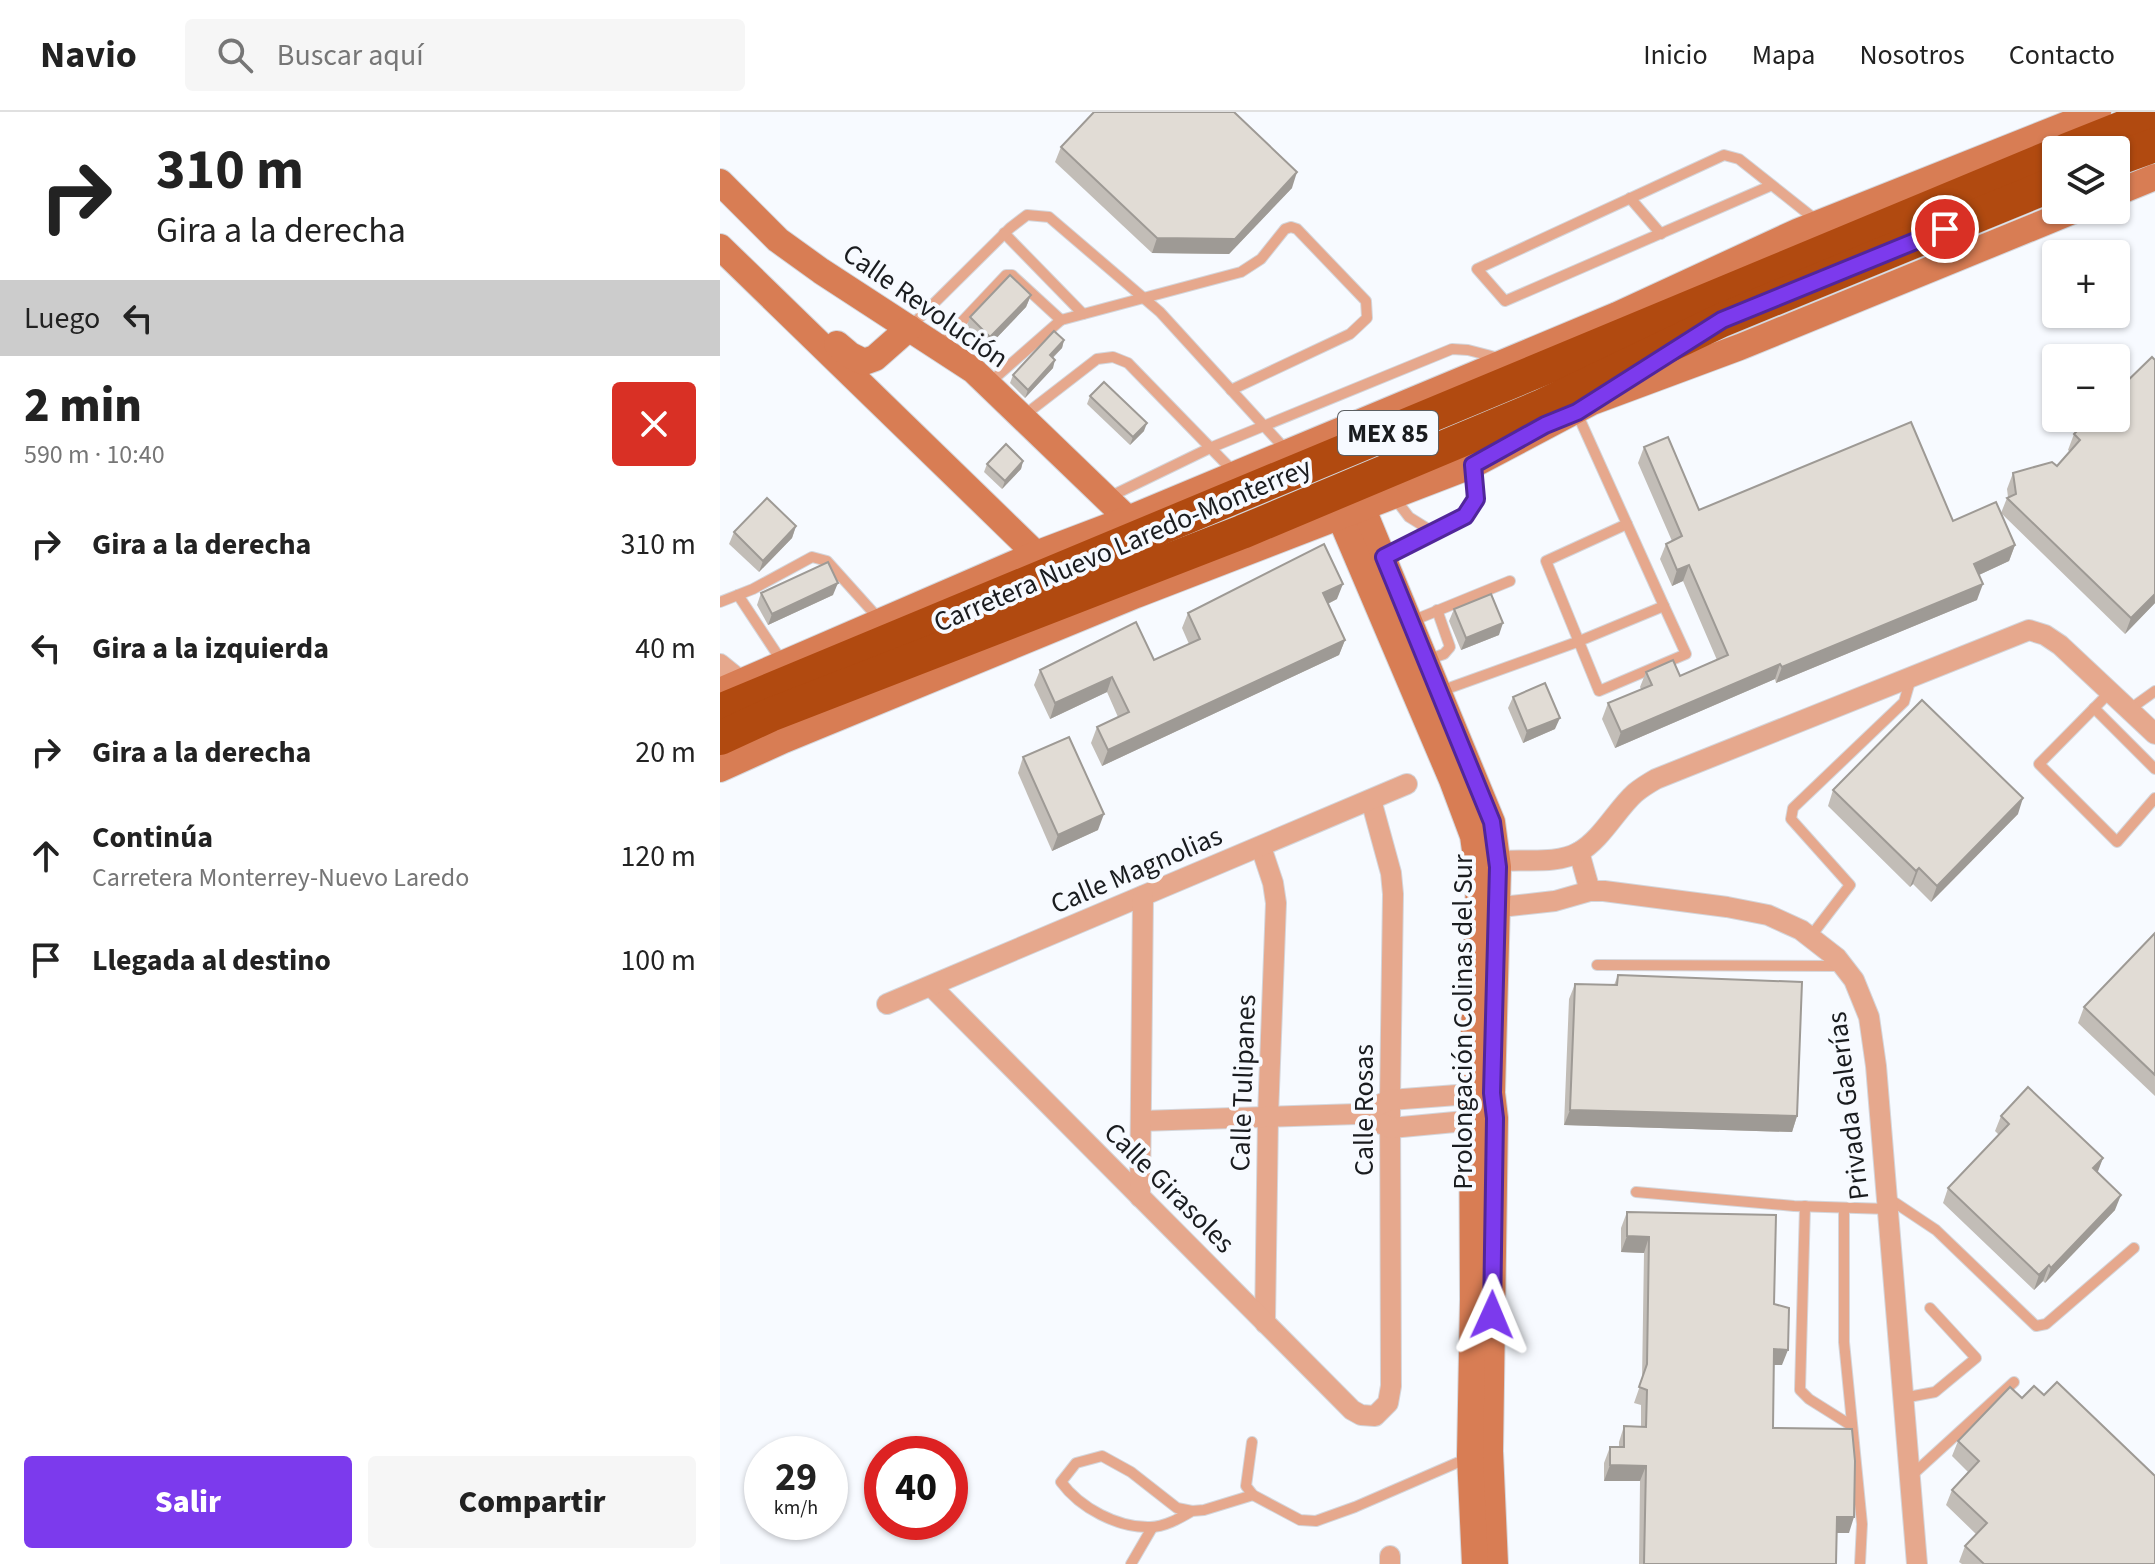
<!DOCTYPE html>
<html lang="es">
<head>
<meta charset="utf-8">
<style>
	body { margin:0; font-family:"Source Sans 3",sans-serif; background:#f6f6f6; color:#222; height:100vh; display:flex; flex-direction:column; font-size:30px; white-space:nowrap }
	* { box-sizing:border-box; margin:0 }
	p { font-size:26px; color:#767676 }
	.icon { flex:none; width:44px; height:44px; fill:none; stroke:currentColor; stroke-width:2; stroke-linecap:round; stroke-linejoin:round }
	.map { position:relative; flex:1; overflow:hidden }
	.side { display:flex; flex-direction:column; background:#fff; width:720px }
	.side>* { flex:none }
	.top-card { background:#fff; color:#222; overflow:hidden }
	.controls { position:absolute; left:1322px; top:24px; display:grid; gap:16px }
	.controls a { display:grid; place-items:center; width:88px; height:88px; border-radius:8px; background:#fff; box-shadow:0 2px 6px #0004; font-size:40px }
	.speed { position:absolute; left:24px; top:1324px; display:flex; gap:16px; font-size:40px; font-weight:700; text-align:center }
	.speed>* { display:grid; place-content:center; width:104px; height:104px; border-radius:50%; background:#fff; box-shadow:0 2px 6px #0004; line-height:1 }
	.speed small { font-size:20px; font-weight:400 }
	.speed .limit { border:12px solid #d22; background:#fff; color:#111 }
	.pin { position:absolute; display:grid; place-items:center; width:68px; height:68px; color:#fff; margin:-34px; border:4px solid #fff; border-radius:50%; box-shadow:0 2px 8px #0007 }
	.me { position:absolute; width:88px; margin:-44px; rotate:1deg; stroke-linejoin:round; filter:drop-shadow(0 0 6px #0008) }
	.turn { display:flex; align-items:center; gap:28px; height:168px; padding:0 24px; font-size:36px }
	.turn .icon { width:104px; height:104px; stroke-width:2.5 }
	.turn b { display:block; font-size:56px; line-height:68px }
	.then { display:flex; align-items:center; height:76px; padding:0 24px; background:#0003; gap:16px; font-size:30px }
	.round { display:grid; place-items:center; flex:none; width:84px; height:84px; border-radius:8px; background:#f6f6f6 }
	.head { display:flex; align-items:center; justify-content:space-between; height:136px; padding:0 24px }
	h1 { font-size:48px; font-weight:800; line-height:60px }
	.cta { display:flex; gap:16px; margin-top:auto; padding:16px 24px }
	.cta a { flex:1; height:92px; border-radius:8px; background:#7c3aed; color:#fff; font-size:32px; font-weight:800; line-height:92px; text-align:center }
	.cta a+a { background:#f6f6f6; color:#222 }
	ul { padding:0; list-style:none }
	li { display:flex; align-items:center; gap:24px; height:104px; padding:0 24px }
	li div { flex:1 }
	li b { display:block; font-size:30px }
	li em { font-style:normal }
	header { display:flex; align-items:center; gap:48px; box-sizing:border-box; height:112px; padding:0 40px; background:#fff; border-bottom:2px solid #e0e0e0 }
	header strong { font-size:38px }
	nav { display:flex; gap:44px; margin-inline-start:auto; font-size:28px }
	.search { width:560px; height:72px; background:#f6f6f6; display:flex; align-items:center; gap:20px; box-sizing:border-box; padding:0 28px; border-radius:8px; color:#767676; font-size:30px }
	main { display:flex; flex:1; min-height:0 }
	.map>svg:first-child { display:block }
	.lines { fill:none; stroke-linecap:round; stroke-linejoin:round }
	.lane-casing { stroke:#d4d6db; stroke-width:12 }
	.street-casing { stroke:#d4d6db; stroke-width:22 }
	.secondary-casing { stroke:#d4d6db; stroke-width:28 }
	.highway-casing { stroke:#d4d6db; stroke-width:36 }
	.lane { stroke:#e6a88d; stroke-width:10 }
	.street { stroke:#e6a88d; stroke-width:20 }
	.secondary { stroke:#d87d54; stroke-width:26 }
	.highway { stroke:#b14a10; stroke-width:34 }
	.wall { fill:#c2bdb7 }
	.shaded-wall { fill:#9e9a95 }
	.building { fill:#e1dcd5; stroke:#9e9a95; stroke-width:2 }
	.route-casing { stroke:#51269a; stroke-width:20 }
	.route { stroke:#7c3aed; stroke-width:14 }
	.labels { text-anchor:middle; stroke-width:8; stroke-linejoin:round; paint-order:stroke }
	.shield { fill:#f7faff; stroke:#5c5f62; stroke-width:2 }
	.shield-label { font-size:26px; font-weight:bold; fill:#1a1c1f }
	.street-label { font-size:28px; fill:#1a1c1f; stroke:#f7faff }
</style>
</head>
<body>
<header>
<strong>Navio</strong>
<div class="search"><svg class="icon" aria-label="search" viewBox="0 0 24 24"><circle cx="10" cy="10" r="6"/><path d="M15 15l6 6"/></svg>Buscar aquí</div>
<nav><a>Inicio</a><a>Mapa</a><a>Nosotros</a><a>Contacto</a></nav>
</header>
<main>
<section class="side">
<div class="top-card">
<div class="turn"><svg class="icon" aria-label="right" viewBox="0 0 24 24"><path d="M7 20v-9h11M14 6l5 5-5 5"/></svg><div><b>310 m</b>Gira a la derecha</div></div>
<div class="then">Luego<svg class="icon" aria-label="left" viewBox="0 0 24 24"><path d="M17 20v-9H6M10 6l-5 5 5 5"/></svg></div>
</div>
<div class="head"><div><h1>2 min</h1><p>590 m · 10:40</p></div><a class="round" style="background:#d93025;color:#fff"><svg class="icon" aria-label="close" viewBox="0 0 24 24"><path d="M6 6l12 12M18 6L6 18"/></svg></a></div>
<ul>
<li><svg class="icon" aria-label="right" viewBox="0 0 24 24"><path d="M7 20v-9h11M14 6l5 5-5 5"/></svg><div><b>Gira a la derecha</b></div><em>310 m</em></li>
<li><svg class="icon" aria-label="left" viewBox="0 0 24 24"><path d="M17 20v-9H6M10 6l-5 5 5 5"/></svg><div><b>Gira a la izquierda</b></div><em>40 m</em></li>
<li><svg class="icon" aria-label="right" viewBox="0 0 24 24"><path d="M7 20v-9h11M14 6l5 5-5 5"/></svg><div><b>Gira a la derecha</b></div><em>20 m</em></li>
<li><svg class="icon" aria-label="ahead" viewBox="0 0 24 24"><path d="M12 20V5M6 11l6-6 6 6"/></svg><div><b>Continúa</b><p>Carretera Monterrey-Nuevo Laredo</p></div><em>120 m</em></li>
<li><svg class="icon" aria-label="arrive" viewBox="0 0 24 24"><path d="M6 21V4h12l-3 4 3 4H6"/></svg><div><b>Llegada al destino</b></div><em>100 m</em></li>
</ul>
<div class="cta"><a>Salir</a><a>Compartir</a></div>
</section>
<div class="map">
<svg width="1435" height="1452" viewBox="0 0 1435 1452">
	<rect width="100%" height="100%" fill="#f7faff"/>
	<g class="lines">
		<defs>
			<g id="lane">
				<polyline points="1050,74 785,189 757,157 1004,43 1019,47 1096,108"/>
				<polyline points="910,86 941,122"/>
				<polyline points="284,121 363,202"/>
				<polyline points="189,216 290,116 307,103 329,105 440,200 567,339"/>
				<polyline points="219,234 286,163 292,163 341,208"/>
				<polyline points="268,272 341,208 521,160 541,147 565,117 571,115 577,117 646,189 647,206 630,222 511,278"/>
				<polyline points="302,305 377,247 393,245 408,251 514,360"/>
				<path d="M673,384L689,405L713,420C752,401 759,402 753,355"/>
				<polyline points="387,386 490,336 732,237 748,238 779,246"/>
				<polyline points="907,412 826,449 879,579 966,542 944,494"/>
				<polyline points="665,445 713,420"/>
				<polyline points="18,483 63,551"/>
				<polyline points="0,490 33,477 92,445 107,449 160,508"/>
				<polyline points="692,509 790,469"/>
				<polyline points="707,548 724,542 730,535 717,498"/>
				<polyline points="1391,579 1319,652 1397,730 1435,686"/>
				<polyline points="718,580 857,530 944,494 856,299"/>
				<polyline points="1374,596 1435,657"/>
				<polyline points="1410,597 1435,579"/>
				<polyline points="1091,824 1130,773 1071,707 1073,696 1184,590 1191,566"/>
				<polyline points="877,853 1123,854"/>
				<polyline points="916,1080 1074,1094 1168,1097"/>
				<polyline points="1168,1086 1216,1118 1316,1214 1326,1212 1414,1136"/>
				<polyline points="1085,1094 1080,1278 1089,1287 1132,1314"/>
				<polyline points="1124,1096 1124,1230 1142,1412 1140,1452"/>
				<polyline points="1183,1286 1215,1280 1256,1246 1210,1196"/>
				<polyline points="532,1330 526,1374 533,1383 580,1408 596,1409 635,1395 748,1346"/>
				<polyline points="1191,1364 1294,1270"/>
				<path d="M472,1399C460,1406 445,1415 430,1415C398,1416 360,1396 341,1370L356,1351L382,1344L411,1360L457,1396L472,1399L484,1398L533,1383"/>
				<polyline points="411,1452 432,1416"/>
			</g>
			<g id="street">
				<polyline points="0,552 21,569"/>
				<polyline points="541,735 553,771 556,791 548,1004 545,1211"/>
				<polyline points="859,740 870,779"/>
				<path d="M765,751C795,744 832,755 859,740C881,728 897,697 915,681C921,676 929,671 936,667L1309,518L1325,523L1340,533L1435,622"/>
				<polyline points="763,797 835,789 870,779 884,779 1007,795 1048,803 1081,818 1117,846 1134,868 1149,905 1156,954 1197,1452"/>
				<polyline points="212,875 632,1298 641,1303 655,1304 668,1291 671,1274 670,988 673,782 671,761 651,688"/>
				<polyline points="167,892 687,672"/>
				<polyline points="638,1002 671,1016 767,1007"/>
				<polyline points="421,1009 638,1002 670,988 764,981"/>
				<polyline points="420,1085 423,784"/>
				<polyline points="670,1452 670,1444"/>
			</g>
			<g id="secondary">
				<polyline points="0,70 58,128 101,159 253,258 408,407"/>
				<polyline points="1396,81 1435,65"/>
				<polyline points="0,135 316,442"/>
				<polyline points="117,232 130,243 144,250 155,246 189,216"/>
				<polyline points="642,395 772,710 778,755 772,981 775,1006 770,1339 775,1452"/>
				<polyline points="620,405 732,668 753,724 759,767 752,982 753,1187 750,1344 755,1452"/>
				<polyline points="0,579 316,442 408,407 897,203 1079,119 1378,0"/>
				<polyline points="0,657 64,628 416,483 753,353 872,290 1020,235 1355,98"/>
			</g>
			<g id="highway">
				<polyline points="1347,38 1435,3"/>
				<polyline points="1396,47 1435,33"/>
				<polyline points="0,599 1336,43"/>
				<polyline points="0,626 50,603 522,420 820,295 1002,208 1336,71"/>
			</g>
		</defs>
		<use href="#lane" class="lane-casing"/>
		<use href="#street" class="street-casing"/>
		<use href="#secondary" class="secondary-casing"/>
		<use href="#highway" class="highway-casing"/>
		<use href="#lane" class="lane"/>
		<use href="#street" class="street"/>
		<use href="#secondary" class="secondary"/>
		<use href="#highway" class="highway"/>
	</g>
	<g class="wall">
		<polygon points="341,35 572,76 509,142 432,141 335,50"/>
		<polygon points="311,183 306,195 266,237 246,217 250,205"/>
		<polygon points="344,228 342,236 333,246 333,256 305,286 290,271 293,263"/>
		<polygon points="1435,248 1435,491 1405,522 1281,401 1287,386 1288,385 1287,377 1293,361 1337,354 1350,340 1348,338 1354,322"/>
		<polygon points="370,284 424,319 410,333 367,292"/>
		<polygon points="924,335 979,398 1233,409 1295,433 1289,449 1259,463 1257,488 1056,571 1055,567 895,636 882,607 888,591 921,577 920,575 926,560 960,564 997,548 963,469 952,474 940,447 946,432 952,429 918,351"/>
		<polygon points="303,349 301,357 282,377 264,360 267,352"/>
		<polygon points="76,414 72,426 39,460 9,432 14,420"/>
		<polygon points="41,481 113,483 48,513 37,493"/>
		<polygon points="617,487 608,492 625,528 619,543 382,654 371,631 377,615 398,605 387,580 330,607 314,573 320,558 434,548 469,532 462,516 468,501"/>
		<polygon points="734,497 779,523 741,538 729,509"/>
		<polygon points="793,585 835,617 803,631 788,596"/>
		<polygon points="303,645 378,718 332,739 298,661"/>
		<polygon points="1113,678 1298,702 1211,790 1193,772 1190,775 1108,694"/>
		<polygon points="1435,821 1435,984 1358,911 1364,895"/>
		<polygon points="898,863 1077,1004 1072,1020 844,1013 849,887 855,872 894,873"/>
		<polygon points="1281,1004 1383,1046 1377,1060 1395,1098 1325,1171 1323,1169 1314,1178 1223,1091 1228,1076 1279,1023 1275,1019"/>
		<polygon points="907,1100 1054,1192 1062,1253 1053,1253 1053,1316 1129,1421 1116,1421 1116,1452 919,1452 920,1369 884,1369 884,1351 890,1335 899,1335 899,1330 904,1314 921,1314 921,1293 914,1291 922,1268 924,1141 901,1140 901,1116"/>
		<polygon points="1238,1329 1435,1452 1242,1452 1239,1450 1245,1434 1256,1422 1226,1393 1232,1378 1248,1360 1232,1344"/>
	</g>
	<g class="shaded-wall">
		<polygon points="577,60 572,76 509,142 432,141 437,126"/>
		<polygon points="311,183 306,195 266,237 270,225"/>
		<polygon points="344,228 342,236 327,251 330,243"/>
		<polygon points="335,248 333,256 305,286 308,278"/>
		<polygon points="427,311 424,319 410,333 413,325"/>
		<polygon points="303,349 301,357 282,377 285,369"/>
		<polygon points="76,414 72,426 39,460 43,449"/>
		<polygon points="1295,433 1289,449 1248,468 1254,452"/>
		<polygon points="969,453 963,469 952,474 957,458"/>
		<polygon points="118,471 113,483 48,513 52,502"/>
		<polygon points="623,472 617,487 597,497 603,481"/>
		<polygon points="1263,472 1257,488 1056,571 1062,555"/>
		<polygon points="1435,482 1435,491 1405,522 1411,506"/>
		<polygon points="783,511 779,523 741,538 746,526"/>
		<polygon points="625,528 619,543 382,654 388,638"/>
		<polygon points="1060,552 1055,567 895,636 901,620"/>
		<polygon points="392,565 387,580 330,607 335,591"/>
		<polygon points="840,606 835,617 803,631 807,619"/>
		<polygon points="1303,686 1298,702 1211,790 1217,774"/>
		<polygon points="384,702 378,718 332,739 338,723"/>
		<polygon points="1199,756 1193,772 1190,775 1196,759"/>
		<polygon points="850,998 1077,1004 1072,1020 844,1013"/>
		<polygon points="1383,1046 1377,1062 1373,1056"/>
		<polygon points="1401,1083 1395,1098 1325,1171 1331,1156"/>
		<polygon points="907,1124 929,1125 924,1141 901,1140"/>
		<polygon points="1329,1153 1323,1169 1314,1178 1319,1163"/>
		<polygon points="1054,1237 1068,1238 1062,1253 1048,1253"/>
		<polygon points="890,1353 926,1354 920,1369 884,1369"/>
		<polygon points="1117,1405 1134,1405 1129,1421 1111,1421"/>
	</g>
	<g class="building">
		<polygon points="374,0 514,0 577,60 515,127 437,126 341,35"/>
		<polygon points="290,163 311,183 270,225 250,205"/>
		<polygon points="334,219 344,228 330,243 335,248 308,278 293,263"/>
		<polygon points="1432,245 1435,248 1435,482 1411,506 1287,386 1296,382 1293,361 1332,350 1337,354 1360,328 1354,322 1370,306 1396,306 1396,280"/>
		<polygon points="384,270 427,311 413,325 370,284"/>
		<polygon points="1191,310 1233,409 1276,390 1295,433 1254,452 1263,472 1062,555 1060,552 901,620 888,591 932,573 926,560 953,548 960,564 1008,543 969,453 957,458 946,432 962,424 924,335 948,325 979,398"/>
		<polygon points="286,332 303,349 285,369 267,352"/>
		<polygon points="47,386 76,414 43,449 14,420"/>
		<polygon points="604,432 623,472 603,481 625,528 388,638 377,615 409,600 392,565 335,591 320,558 416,510 434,548 480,527 468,501"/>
		<polygon points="108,450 118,471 52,502 41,481"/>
		<polygon points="771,482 783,511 746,526 734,497"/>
		<polygon points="825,571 840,606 807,619 793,585"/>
		<polygon points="1202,588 1303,686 1217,774 1199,756 1196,759 1113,678"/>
		<polygon points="349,625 384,702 338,723 303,645"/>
		<polygon points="1435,821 1435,963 1364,895"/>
		<polygon points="898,863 1082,870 1077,1004 850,998 855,872 897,873"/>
		<polygon points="1308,975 1383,1046 1373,1056 1401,1083 1331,1156 1329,1153 1319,1163 1228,1076 1289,1012 1281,1004"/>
		<polygon points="907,1100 1056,1103 1054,1192 1069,1196 1068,1238 1054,1237 1053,1316 1132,1317 1135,1349 1134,1405 1117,1405 1116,1452 924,1452 926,1354 890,1353 890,1335 904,1335 904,1314 926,1315 927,1278 919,1275 927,1252 929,1125 907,1124"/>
		<polygon points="1337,1270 1435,1364 1435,1452 1264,1452 1245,1434 1267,1411 1232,1378 1259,1349 1238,1329 1290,1275 1302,1286 1314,1274 1324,1283"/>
	</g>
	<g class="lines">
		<defs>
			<polyline id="route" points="772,1203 775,1006 772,981 778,755 772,710 664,445 745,404 756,387 753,353 825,313 857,300 1002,208 1225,117"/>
		</defs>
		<use href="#route" class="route-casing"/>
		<use href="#route" class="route"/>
	</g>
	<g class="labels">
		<rect class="shield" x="618" y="299" width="100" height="44" rx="6"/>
		<g class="shield-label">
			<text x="668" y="330">MEX 85</text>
		</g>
		<g class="street-label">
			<text transform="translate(206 193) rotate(35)" y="10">Calle Revolución</text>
			<text transform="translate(402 432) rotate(-23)" y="10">Carretera Nuevo Laredo-Monterrey</text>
			<text transform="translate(416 757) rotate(-23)" y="10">Calle Magnolias</text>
			<text transform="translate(742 910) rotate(-90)" y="10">Prolongación Colinas del Sur</text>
			<text transform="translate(522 971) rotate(-88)" y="10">Calle Tulipanes</text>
			<text transform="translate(1127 994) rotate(-97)" y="10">Privada Galerías</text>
			<text transform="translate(643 998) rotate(-90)" y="10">Calle Rosas</text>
			<text transform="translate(450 1075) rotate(45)" y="10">Calle Girasoles</text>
		</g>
	</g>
</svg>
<div class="controls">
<a><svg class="icon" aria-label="layers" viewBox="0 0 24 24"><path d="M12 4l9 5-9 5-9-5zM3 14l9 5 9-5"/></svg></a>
<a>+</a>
<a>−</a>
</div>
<div class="speed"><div>29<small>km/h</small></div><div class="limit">40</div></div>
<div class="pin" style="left:1225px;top:117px;background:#d93025"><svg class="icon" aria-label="arrive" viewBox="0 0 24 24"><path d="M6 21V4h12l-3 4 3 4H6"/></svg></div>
<svg class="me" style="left:772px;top:1203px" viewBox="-20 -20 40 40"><path d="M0-17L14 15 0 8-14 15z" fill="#7c3aed" stroke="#fff" stroke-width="4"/></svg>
</div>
</main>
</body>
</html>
